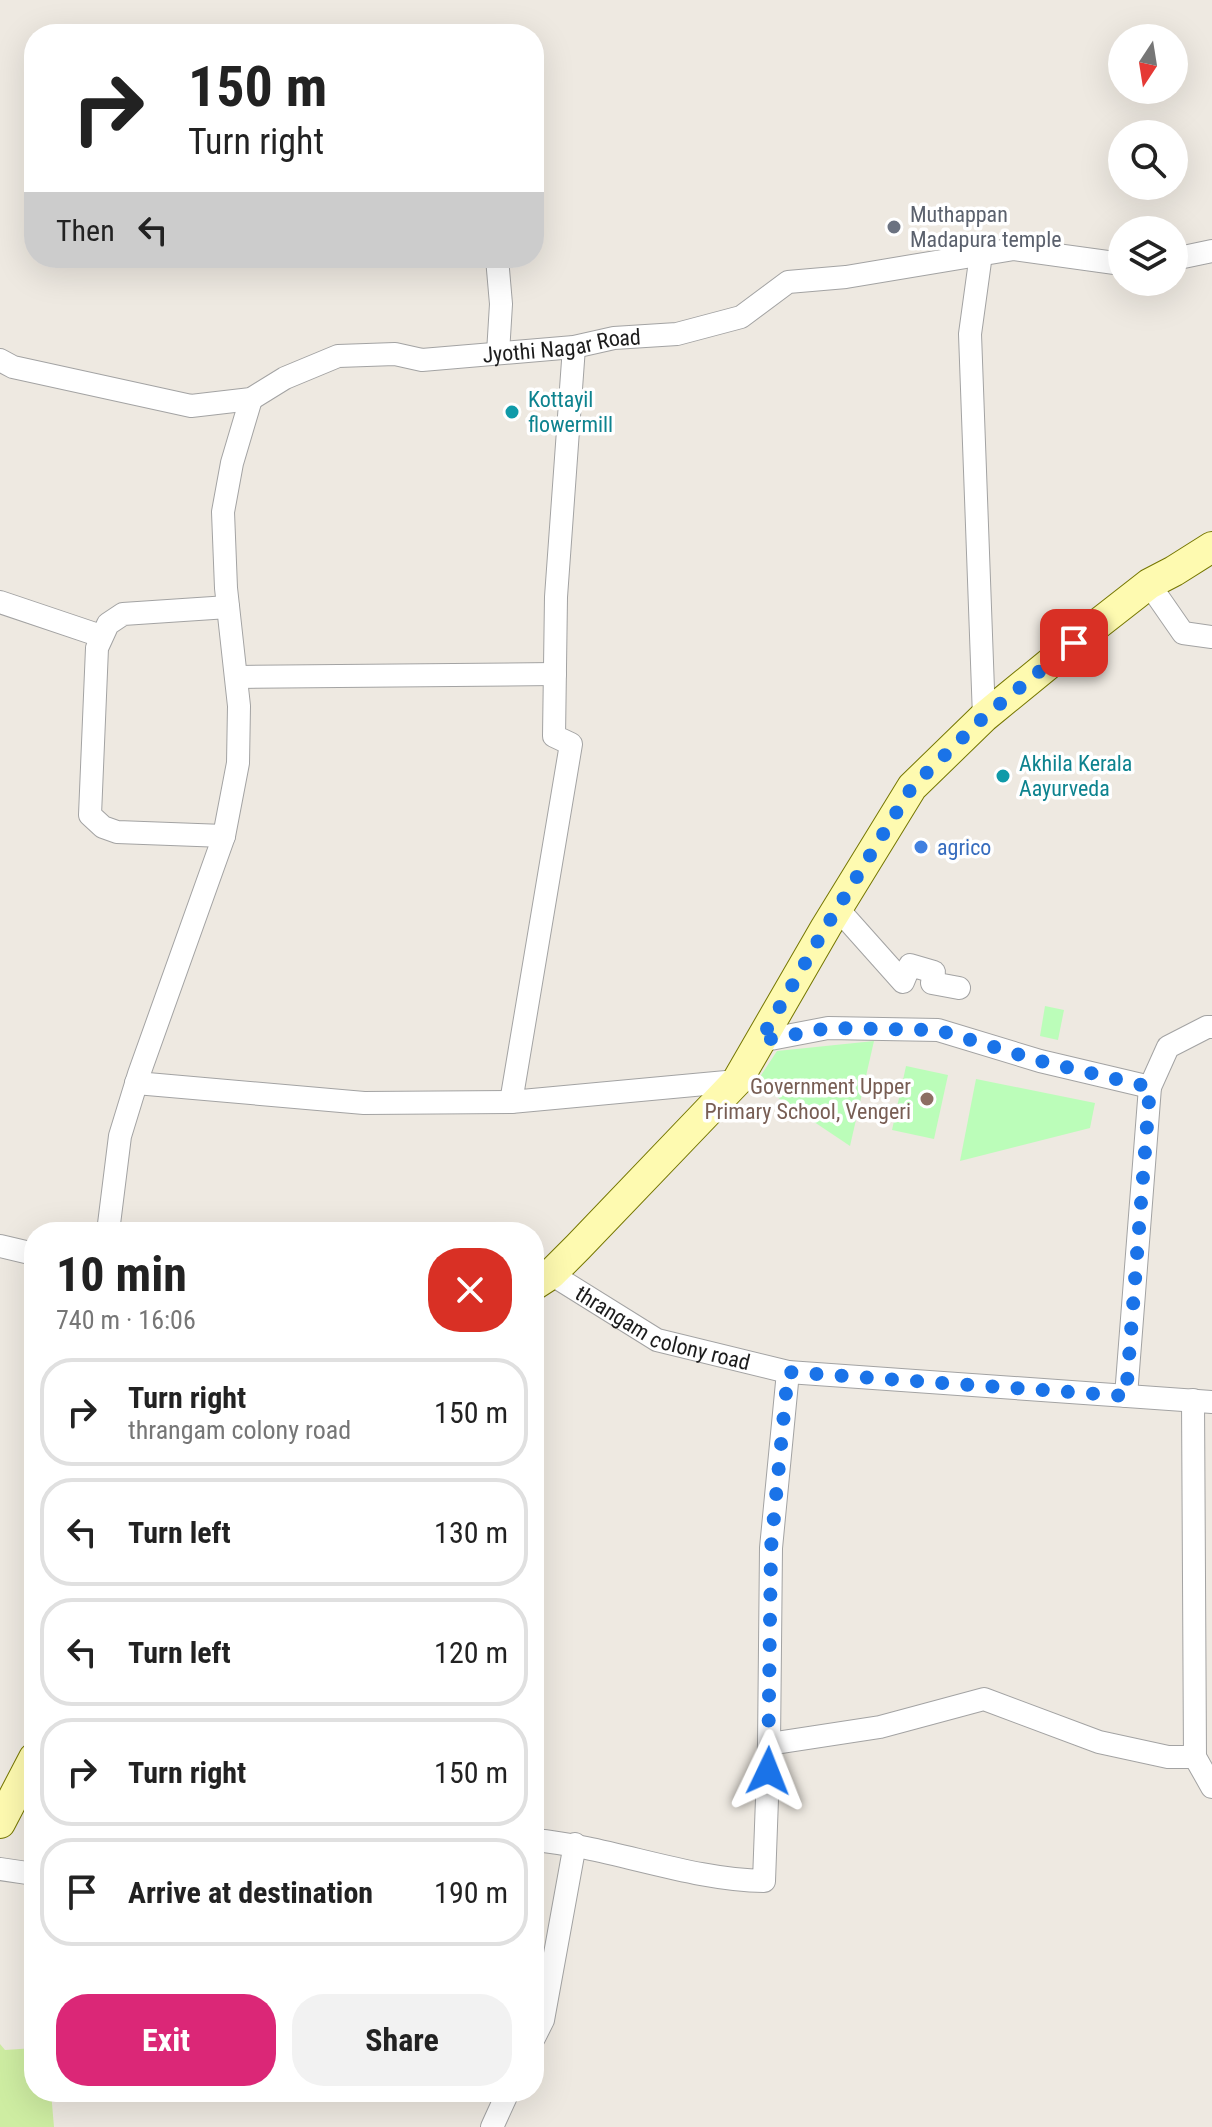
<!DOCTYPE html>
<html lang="en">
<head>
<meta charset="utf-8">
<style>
	body { margin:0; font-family:"Roboto Condensed",sans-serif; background:#f2f2f2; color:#222; height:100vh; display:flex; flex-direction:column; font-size:30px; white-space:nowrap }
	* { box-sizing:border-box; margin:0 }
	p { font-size:26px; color:#767676 }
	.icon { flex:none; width:44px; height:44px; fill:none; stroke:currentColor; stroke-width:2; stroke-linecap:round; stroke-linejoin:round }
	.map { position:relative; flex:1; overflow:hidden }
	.side { position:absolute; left:24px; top:1222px; width:520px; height:880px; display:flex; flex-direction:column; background:#fff; border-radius:32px; box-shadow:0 8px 32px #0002 }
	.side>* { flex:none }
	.hud { position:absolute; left:24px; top:24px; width:520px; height:244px; border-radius:32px; box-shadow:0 8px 32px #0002; background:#fff; color:#222; overflow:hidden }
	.needle { width:52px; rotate:192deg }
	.controls { position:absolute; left:1108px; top:24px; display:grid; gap:16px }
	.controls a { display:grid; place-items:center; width:80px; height:80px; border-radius:50%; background:#fff; box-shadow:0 8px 32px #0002; font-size:40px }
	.pin { position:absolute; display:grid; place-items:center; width:68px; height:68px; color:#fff; margin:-34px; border-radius:16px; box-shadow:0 4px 12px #0006 }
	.me { position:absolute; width:88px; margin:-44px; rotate:2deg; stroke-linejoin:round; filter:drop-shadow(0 0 6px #0008) }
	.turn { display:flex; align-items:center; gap:28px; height:168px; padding:0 32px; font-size:36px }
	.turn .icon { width:104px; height:104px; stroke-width:2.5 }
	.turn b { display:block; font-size:56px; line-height:68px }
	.then { display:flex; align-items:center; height:76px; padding:0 32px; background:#0003; gap:16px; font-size:30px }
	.round { display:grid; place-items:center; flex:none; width:84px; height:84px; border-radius:32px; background:#f2f2f2 }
	.headline { display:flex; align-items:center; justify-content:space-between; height:136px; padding:0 32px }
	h1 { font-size:48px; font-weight:700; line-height:60px }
	.cta { display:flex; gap:16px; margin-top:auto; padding:16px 32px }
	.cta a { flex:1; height:92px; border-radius:32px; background:#db2777; color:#fff; font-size:32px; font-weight:700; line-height:92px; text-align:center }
	.cta a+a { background:#f2f2f2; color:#222 }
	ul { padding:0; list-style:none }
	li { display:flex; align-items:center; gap:24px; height:108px; margin:0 16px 12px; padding:0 16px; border:4px solid #e0e0e0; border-radius:32px }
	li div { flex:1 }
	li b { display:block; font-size:30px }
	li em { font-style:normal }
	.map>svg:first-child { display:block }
	.grass { fill:#ceeda2 }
	.park { fill:#bbfdb9 }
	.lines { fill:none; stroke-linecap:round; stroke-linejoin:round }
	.minor-casing { stroke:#a3a3a3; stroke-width:24 }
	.secondary-casing { stroke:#757600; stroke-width:32 }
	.minor { stroke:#fff; stroke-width:22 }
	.secondary { stroke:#fefab0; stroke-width:30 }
	.route { stroke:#1a73e8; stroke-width:14; stroke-dasharray:0 25.2 }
	.worship-dot { fill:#6b7280; stroke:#fff; stroke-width:3 }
	.culture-dot { fill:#0f9aa8; stroke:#fff; stroke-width:3 }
	.shop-dot { fill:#3f7fe0; stroke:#fff; stroke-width:3 }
	.education-dot { fill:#8d6e63; stroke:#fff; stroke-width:3 }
	.labels { text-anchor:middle; stroke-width:7; stroke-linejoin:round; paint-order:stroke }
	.worship-label { font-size:22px; fill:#5b616d; stroke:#fff; text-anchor:start }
	.street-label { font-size:22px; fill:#1c1c1c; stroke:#fff }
	.culture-label { font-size:22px; fill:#0d838f; stroke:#fff; text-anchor:start }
	.shop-label { font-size:22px; fill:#366cbe; stroke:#fff; text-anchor:start }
	.education-label { font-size:22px; fill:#785e54; stroke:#fff; text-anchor:end }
</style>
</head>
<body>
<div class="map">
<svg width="1212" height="2127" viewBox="0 0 1212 2127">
	<rect width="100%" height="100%" fill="#eee9e1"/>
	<polygon class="grass" points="0,2044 5,2050 34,2048 34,2092 51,2092 54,2127 0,2127"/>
	<g class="park">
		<polygon points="1045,1006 1064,1010 1058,1040 1040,1036"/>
		<polygon points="874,1041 850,1146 756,1083 777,1051"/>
		<polygon points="906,1066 948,1075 934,1139 892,1130"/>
		<polygon points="976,1079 1095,1103 1090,1128 960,1161"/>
	</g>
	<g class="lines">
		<defs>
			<g id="minor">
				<polyline points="981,254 970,334 984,717"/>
				<polyline points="497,258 501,304 498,353"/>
				<polyline points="1174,259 1212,251"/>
				<polyline points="574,347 556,597 554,736 571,744 511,1102 737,1081"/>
				<path id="s1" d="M0,360L13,367L191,406L251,399L285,378L338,356L395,354L422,360L574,347L614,338L677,334L741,317L788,282L846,277L1014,249L1122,264"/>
				<polyline points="1149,584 1183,633 1212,637"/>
				<polyline points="0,602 101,636"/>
				<polyline points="238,677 555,674"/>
				<polyline points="224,836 117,832 103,827 90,815 97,648 108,624 123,614 228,607"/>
				<polyline points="837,908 903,982 910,965 934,972 932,983 959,988"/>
				<polyline points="760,1041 828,1028 938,1030 1040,1061 1150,1087"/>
				<polyline points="136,1083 364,1103 511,1102"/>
				<polyline points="108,1232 120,1136 139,1074 224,836 238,763 239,706 226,588 223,512 232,463 251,399"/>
				<polyline points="0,1246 34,1254"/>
				<path id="s2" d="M551,1274L657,1340L788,1372L1212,1402"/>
				<polyline points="1126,1396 1150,1087 1168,1047 1207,1027 1212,1027"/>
				<polyline points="1193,1400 1195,1757"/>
				<polyline points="769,1744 880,1727 984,1699 1099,1742 1168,1757 1195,1757 1212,1787"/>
				<path d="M534,1840C611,1847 689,1880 764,1881L769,1744L771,1548L788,1372"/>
				<polyline points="0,1869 34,1874"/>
				<polyline points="534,2038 543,2020 575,1844"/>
				<polyline points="492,2127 508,2092"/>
			</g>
			<g id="secondary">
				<polyline points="534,1285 551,1274 578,1247 737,1081 826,927 912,787 984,717 1094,627 1149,584 1174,571 1212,547"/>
				<polyline points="0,1823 34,1758"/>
			</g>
		</defs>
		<use href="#minor" class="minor-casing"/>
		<use href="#secondary" class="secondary-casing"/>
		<use href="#minor" class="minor"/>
		<use href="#secondary" class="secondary"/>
	</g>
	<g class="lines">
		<polyline class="route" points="768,1771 771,1548 788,1372 1126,1396 1150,1087 1040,1061 938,1030 828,1028 760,1041 826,927 912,787 984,717 1074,643"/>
	</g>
	<circle class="worship-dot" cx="894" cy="227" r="8"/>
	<g class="culture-dot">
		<circle cx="512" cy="412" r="8"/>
		<circle cx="1003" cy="776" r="8"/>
	</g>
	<circle class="shop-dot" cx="921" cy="847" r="8"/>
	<circle class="education-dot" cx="927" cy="1099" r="8"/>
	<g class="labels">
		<g class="worship-label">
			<text x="910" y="222">Muthappan<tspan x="910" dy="25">Madapura temple</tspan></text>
		</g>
		<g class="street-label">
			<text dy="8" stroke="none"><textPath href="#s1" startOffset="580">Jyothi Nagar Road</textPath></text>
			<text dy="8" stroke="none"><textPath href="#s2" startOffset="126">thrangam colony road</textPath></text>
		</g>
		<g class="culture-label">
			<text x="528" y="407">Kottayil<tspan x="528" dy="25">flowermill</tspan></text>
			<text x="1019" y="771">Akhila Kerala<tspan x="1019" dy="25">Aayurveda</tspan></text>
		</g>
		<g class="shop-label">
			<text x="937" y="855">agrico</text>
		</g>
		<g class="education-label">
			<text x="911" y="1094">Government Upper<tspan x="911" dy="25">Primary School, Vengeri</tspan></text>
		</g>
	</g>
</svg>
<div class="controls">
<a><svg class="needle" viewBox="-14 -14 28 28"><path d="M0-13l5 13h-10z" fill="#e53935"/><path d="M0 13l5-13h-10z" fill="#767676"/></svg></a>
<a><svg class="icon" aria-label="search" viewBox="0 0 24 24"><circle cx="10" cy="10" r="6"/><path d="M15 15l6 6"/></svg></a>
<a><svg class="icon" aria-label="layers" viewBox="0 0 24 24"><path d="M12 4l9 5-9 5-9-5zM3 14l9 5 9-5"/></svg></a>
</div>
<div class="pin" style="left:1074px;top:643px;background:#d93025"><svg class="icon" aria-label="arrive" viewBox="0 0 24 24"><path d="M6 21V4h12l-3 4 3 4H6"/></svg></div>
<svg class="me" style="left:768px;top:1771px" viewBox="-20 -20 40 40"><path d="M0-17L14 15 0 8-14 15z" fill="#1a73e8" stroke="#fff" stroke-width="4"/></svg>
<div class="hud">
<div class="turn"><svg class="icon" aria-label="right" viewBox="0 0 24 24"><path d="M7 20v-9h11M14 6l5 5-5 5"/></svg><div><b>150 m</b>Turn right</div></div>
<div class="then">Then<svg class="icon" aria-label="left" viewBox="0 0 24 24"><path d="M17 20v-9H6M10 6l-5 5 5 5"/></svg></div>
</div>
<section class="side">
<div class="headline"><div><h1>10 min</h1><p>740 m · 16:06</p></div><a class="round" style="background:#d93025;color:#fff"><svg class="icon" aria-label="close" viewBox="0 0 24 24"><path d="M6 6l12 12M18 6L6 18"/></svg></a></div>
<ul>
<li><svg class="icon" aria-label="right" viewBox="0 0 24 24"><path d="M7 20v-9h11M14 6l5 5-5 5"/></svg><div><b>Turn right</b><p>thrangam colony road</p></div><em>150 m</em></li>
<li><svg class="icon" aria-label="left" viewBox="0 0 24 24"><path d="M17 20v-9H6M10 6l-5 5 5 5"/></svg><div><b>Turn left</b></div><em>130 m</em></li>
<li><svg class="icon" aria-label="left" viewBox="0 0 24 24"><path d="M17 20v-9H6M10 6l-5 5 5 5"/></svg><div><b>Turn left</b></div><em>120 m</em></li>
<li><svg class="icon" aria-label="right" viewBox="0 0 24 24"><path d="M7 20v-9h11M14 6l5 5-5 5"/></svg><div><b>Turn right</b></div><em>150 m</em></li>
<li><svg class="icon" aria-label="arrive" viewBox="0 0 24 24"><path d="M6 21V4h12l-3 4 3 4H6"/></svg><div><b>Arrive at destination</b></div><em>190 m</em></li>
</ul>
<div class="cta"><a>Exit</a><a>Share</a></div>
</section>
</div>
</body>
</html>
